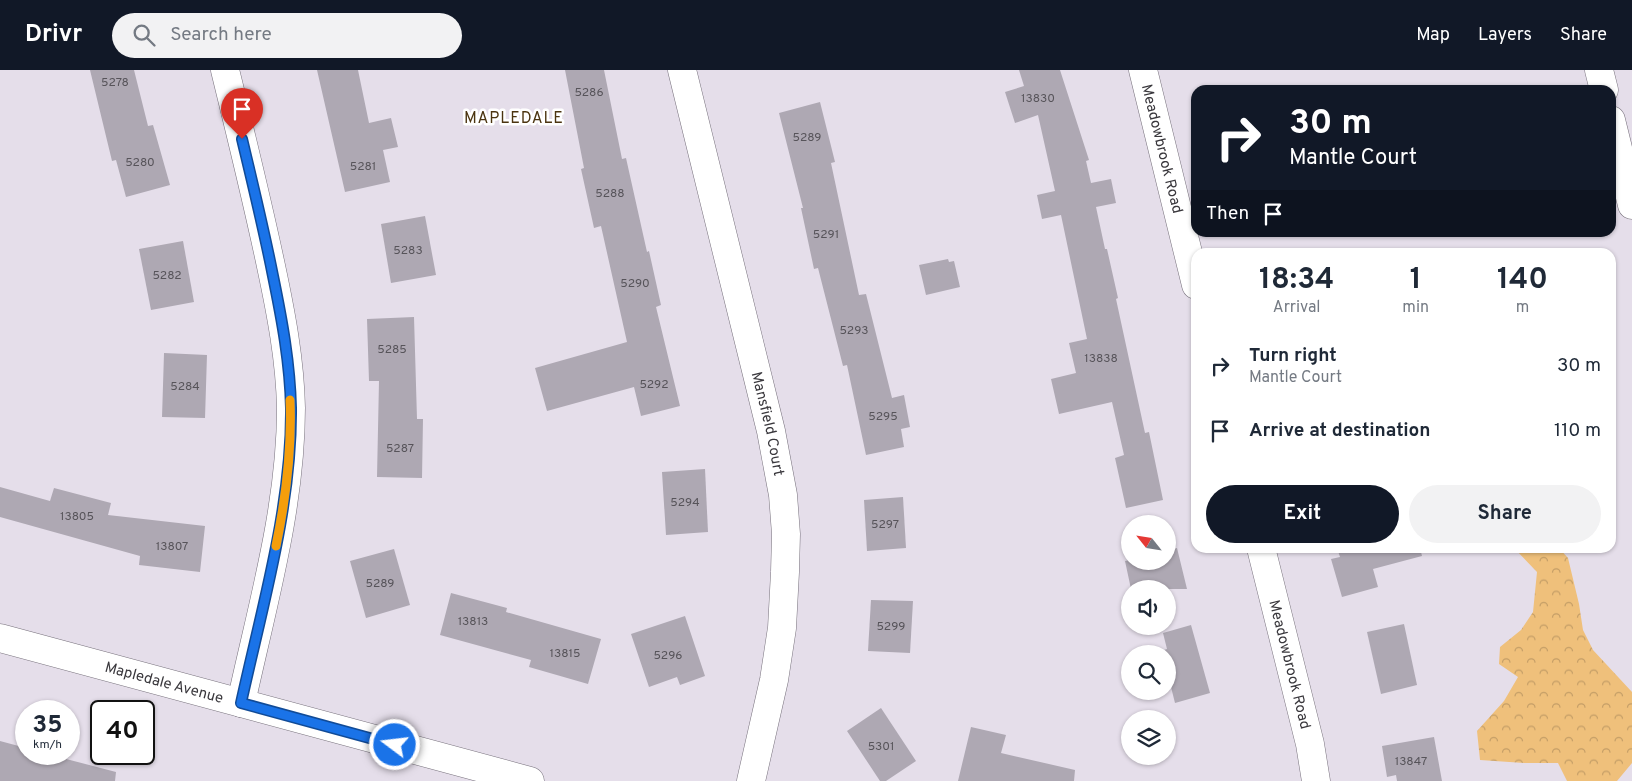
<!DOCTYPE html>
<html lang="en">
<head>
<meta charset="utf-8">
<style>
	body { margin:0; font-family:Overpass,sans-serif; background:#f2f2f3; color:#1f2937; height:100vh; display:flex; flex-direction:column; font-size:19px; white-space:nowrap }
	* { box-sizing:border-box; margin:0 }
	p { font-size:16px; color:#747a83 }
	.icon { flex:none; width:28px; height:28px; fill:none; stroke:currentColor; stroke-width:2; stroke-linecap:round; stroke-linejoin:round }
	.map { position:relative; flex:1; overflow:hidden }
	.sheet { position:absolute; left:1191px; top:178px; width:425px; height:305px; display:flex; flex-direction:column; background:#fff; border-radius:15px; box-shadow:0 1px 4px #0004 }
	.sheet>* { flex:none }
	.guide { position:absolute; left:1191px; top:15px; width:425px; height:152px; border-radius:15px; box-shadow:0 1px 4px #0004; background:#111827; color:#fff; overflow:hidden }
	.needle { width:32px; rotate:300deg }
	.tools { position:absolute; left:1121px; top:445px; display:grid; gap:10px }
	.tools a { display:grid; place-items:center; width:55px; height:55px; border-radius:50%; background:#fff; box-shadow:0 1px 4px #0004; font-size:25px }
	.speed { position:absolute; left:15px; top:630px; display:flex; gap:10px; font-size:25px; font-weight:700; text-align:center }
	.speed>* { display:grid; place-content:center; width:65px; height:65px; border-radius:50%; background:#fff; box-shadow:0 1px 4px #0004; line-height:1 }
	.speed small { font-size:12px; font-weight:400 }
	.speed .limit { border:2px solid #111; border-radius:8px; background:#fff; color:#111 }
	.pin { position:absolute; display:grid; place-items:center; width:42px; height:42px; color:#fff; margin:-51px -21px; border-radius:50% 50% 50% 0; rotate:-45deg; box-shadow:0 0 5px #0007 }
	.pin .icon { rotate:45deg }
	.me { position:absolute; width:55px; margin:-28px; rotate:285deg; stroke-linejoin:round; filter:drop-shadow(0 0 4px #0008) }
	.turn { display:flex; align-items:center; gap:18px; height:105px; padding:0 15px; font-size:22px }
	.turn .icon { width:65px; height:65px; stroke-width:2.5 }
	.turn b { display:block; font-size:35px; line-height:42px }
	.then { display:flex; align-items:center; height:48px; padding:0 15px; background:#0003; gap:10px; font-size:19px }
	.eta { display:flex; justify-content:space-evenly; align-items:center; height:85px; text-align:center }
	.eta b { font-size:30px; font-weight:700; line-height:35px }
	.cta { display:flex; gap:10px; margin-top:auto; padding:10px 15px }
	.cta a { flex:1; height:58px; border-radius:30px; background:#111827; color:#fff; font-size:20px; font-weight:700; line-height:58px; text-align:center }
	.cta a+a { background:#f2f2f3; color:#1f2937 }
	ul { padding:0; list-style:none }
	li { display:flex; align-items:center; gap:15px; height:65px; padding:0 15px }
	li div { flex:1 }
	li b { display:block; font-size:19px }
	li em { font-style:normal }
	header { display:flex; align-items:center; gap:30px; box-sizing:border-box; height:70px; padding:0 25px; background:#111827; color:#fff }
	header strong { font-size:24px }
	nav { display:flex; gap:28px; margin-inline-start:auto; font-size:18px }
	.search { width:350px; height:45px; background:#f2f2f3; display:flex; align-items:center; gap:12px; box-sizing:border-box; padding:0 18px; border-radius:28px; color:#747a83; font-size:19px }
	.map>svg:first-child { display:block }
	.forest { fill:url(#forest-crowns) }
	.building { fill:#aea8b3 }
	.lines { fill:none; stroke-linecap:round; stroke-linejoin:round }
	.street-casing { stroke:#77717c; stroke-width:29 }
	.secondary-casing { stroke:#77717c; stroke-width:29 }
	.street { stroke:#fff; stroke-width:28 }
	.secondary { stroke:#fff; stroke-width:28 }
	.route-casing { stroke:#114b97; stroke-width:12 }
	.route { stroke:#1a73e8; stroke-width:9 }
	.slow { stroke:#f59e0b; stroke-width:9 }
	.labels { text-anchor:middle; stroke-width:5; stroke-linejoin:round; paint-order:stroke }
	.number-label { font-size:12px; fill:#57545a }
	.street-label { font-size:15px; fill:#3a383d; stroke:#fff }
	.neighbourhood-label { font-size:16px; letter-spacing:1px; fill:#4b3410; stroke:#fff }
</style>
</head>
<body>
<header>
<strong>Drivr</strong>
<div class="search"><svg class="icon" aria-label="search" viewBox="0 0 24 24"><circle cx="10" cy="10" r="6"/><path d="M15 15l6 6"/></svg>Search here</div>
<nav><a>Map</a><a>Layers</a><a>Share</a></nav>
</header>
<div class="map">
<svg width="1632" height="711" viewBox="0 0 1632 711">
	<defs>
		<pattern id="forest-crowns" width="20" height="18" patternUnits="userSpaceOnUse" patternTransform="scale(1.25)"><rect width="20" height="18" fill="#efc07b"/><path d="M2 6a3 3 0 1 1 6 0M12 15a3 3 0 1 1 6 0" fill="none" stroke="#c39d66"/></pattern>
	</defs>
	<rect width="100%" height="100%" fill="#e5deea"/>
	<polygon class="forest" points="1514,478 1559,478 1568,488 1579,534 1583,560 1593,580 1632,622 1632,693 1617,711 1567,711 1558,693 1524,693 1480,690 1477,661 1504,631 1518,607 1499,594 1500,577 1521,560 1533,542 1537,502"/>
	<g class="building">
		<polygon points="90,0 134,0 148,56 153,55 170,115 126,127 116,90 112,91"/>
		<polygon points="317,0 358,0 369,53 391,48 398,77 383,80 390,112 345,122"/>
		<polygon points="565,0 604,0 622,89 626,88 647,182 649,181 661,235 656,237 680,336 641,346 634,317 547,341 535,298 627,272 601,156 594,158 581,99 584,98"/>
		<polygon points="1019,0 1060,0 1089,90 1086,91 1091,113 1111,109 1116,133 1096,137 1105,179 1107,179 1118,228 1116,229 1145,363 1149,362 1163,430 1126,438 1115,388 1124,385 1112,332 1059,344 1051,309 1076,303 1069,273 1087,269 1061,145 1042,149 1037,125 1055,121 1038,45 1015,53 1005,22 1024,16"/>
		<polygon points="820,32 835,92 831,93 859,225 866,224 892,328 904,325 910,357 901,359 904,377 866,385 847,295 843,296 818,198 814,199 801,138 803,138 779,43"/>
		<polygon points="425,146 436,205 391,213 381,154"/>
		<polygon points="183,171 194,232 151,240 139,179"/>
		<polygon points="948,189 949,192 954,191 960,217 926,225 919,195"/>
		<polygon points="414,247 417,349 423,349 422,408 377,407 379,311 369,311 367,249"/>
		<polygon points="164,283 207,285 205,348 162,347"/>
		<polygon points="705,399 708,462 666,465 662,402"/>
		<polygon points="0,417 50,431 54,418 111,433 108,445 205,456 200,502 139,495 140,486 0,447"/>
		<polygon points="903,427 906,478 867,481 864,430"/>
		<polygon points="1177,478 1187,519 1131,519 1125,491 1130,490 1130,491 1168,491 1168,480"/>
		<polygon points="1337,478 1420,478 1422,486 1373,499 1378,517 1342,527 1331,489 1340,487"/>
		<polygon points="394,479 410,535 366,548 350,491"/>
		<polygon points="451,523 507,538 506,542 601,569 588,614 529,597 531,590 440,565"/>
		<polygon points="871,530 913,531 910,583 868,581"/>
		<polygon points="685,546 705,606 680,615 677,607 649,617 631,564"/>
		<polygon points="1404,554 1417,615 1381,624 1367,562"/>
		<polygon points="1191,555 1210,623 1175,633 1168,605 1168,584 1162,584 1161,581 1167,579 1163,563"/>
		<polygon points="881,638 916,691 886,711 880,711 847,661"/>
		<polygon points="971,657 1006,665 1001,683 1075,700 1074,711 958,711"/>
		<polygon points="1434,667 1442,711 1397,711 1396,705 1387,707 1382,676"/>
		<polygon points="0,671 26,678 26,684 47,684 116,702 115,711 0,711"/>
	</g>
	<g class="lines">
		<defs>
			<g id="street">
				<path d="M225,0C241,65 257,130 271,196C281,243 290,290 291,338C291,438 262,536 241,633"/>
				<path id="s1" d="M682,0L771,361L783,425L786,464L785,502L782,558L774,610L751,711"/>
				<path id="s2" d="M1143,0L1196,215"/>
				<polyline points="1599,0 1604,20"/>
				<polyline points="1611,50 1632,135"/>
				<path id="s3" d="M1261,478L1310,674L1316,711"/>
			</g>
			<g id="secondary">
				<path id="s4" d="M0,568L530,711"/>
			</g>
		</defs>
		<use href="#street" class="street-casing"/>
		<use href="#secondary" class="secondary-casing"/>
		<use href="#street" class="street"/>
		<use href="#secondary" class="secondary"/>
	</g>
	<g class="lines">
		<defs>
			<path id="route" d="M242,69C253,115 264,160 273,206C282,250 290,293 291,338C292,436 262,537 241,633L395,675"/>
		</defs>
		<use href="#route" class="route-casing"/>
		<use href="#route" class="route"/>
		<path class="slow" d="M276,476C286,428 292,379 290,330"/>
	</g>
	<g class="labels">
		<g class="number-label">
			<text x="115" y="16">5278</text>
			<text x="589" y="26">5286</text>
			<text x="1038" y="32">13830</text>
			<text x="807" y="71">5289</text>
			<text x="140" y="96">5280</text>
			<text x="363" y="100">5281</text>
			<text x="610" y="127">5288</text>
			<text x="826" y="168">5291</text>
			<text x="408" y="184">5283</text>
			<text x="167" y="209">5282</text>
			<text x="635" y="217">5290</text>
			<text x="854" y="264">5293</text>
			<text x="392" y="283">5285</text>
			<text x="1101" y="292">13838</text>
			<text x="654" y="318">5292</text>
			<text x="185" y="320">5284</text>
			<text x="883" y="350">5295</text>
			<text x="400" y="382">5287</text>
			<text x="685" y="436">5294</text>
			<text x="77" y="450">13805</text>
			<text x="885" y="458">5297</text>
			<text x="172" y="480">13807</text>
			<text x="380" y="517">5289</text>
			<text x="473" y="555">13813</text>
			<text x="891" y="560">5299</text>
			<text x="565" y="587">13815</text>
			<text x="668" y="589">5296</text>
			<text x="881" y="680">5301</text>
			<text x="1411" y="695">13847</text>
		</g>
		<g class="street-label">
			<text dy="5" stroke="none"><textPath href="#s2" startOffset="81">Meadowbrook Road</textPath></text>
			<text dy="5" stroke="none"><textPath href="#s1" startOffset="364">Mansfield Court</textPath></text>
			<text dy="5" stroke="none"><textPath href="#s3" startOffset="120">Meadowbrook Road</textPath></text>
			<text dy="5" stroke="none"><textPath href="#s4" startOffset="170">Mapledale Avenue</textPath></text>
		</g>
		<g class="neighbourhood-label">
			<text x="514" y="53">MAPLEDALE</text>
		</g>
	</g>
</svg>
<div class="tools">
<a><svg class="needle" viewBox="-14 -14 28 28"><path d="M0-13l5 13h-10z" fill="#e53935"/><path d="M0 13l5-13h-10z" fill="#747a83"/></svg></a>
<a><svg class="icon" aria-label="sound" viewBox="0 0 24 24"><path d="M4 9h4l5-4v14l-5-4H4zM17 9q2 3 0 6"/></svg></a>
<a><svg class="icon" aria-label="search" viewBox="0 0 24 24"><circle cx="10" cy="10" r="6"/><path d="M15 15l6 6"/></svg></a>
<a><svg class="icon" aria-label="layers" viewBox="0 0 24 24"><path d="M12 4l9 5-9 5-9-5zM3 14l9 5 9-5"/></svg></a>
</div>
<div class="speed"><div>35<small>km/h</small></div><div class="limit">40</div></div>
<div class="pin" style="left:242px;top:69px;background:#d93025"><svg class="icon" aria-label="arrive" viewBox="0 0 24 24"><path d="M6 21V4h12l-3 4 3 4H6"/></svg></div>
<svg class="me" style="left:395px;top:675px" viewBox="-20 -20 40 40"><circle r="17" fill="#1a73e8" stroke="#fff" stroke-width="3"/><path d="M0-11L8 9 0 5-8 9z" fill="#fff"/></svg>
<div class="guide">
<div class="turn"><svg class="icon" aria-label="right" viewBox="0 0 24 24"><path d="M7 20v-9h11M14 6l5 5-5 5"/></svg><div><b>30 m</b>Mantle Court</div></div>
<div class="then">Then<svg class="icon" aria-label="arrive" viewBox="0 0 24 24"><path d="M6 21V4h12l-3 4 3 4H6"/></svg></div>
</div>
<section class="sheet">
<div class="eta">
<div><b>18:34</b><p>Arrival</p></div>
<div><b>1</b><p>min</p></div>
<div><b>140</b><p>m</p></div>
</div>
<ul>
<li><svg class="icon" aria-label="right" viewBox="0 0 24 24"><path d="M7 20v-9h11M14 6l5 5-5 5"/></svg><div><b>Turn right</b><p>Mantle Court</p></div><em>30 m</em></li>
<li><svg class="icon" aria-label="arrive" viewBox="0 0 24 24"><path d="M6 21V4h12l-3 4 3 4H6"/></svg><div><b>Arrive at destination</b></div><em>110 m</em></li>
</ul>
<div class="cta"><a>Exit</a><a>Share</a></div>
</section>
</div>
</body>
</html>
